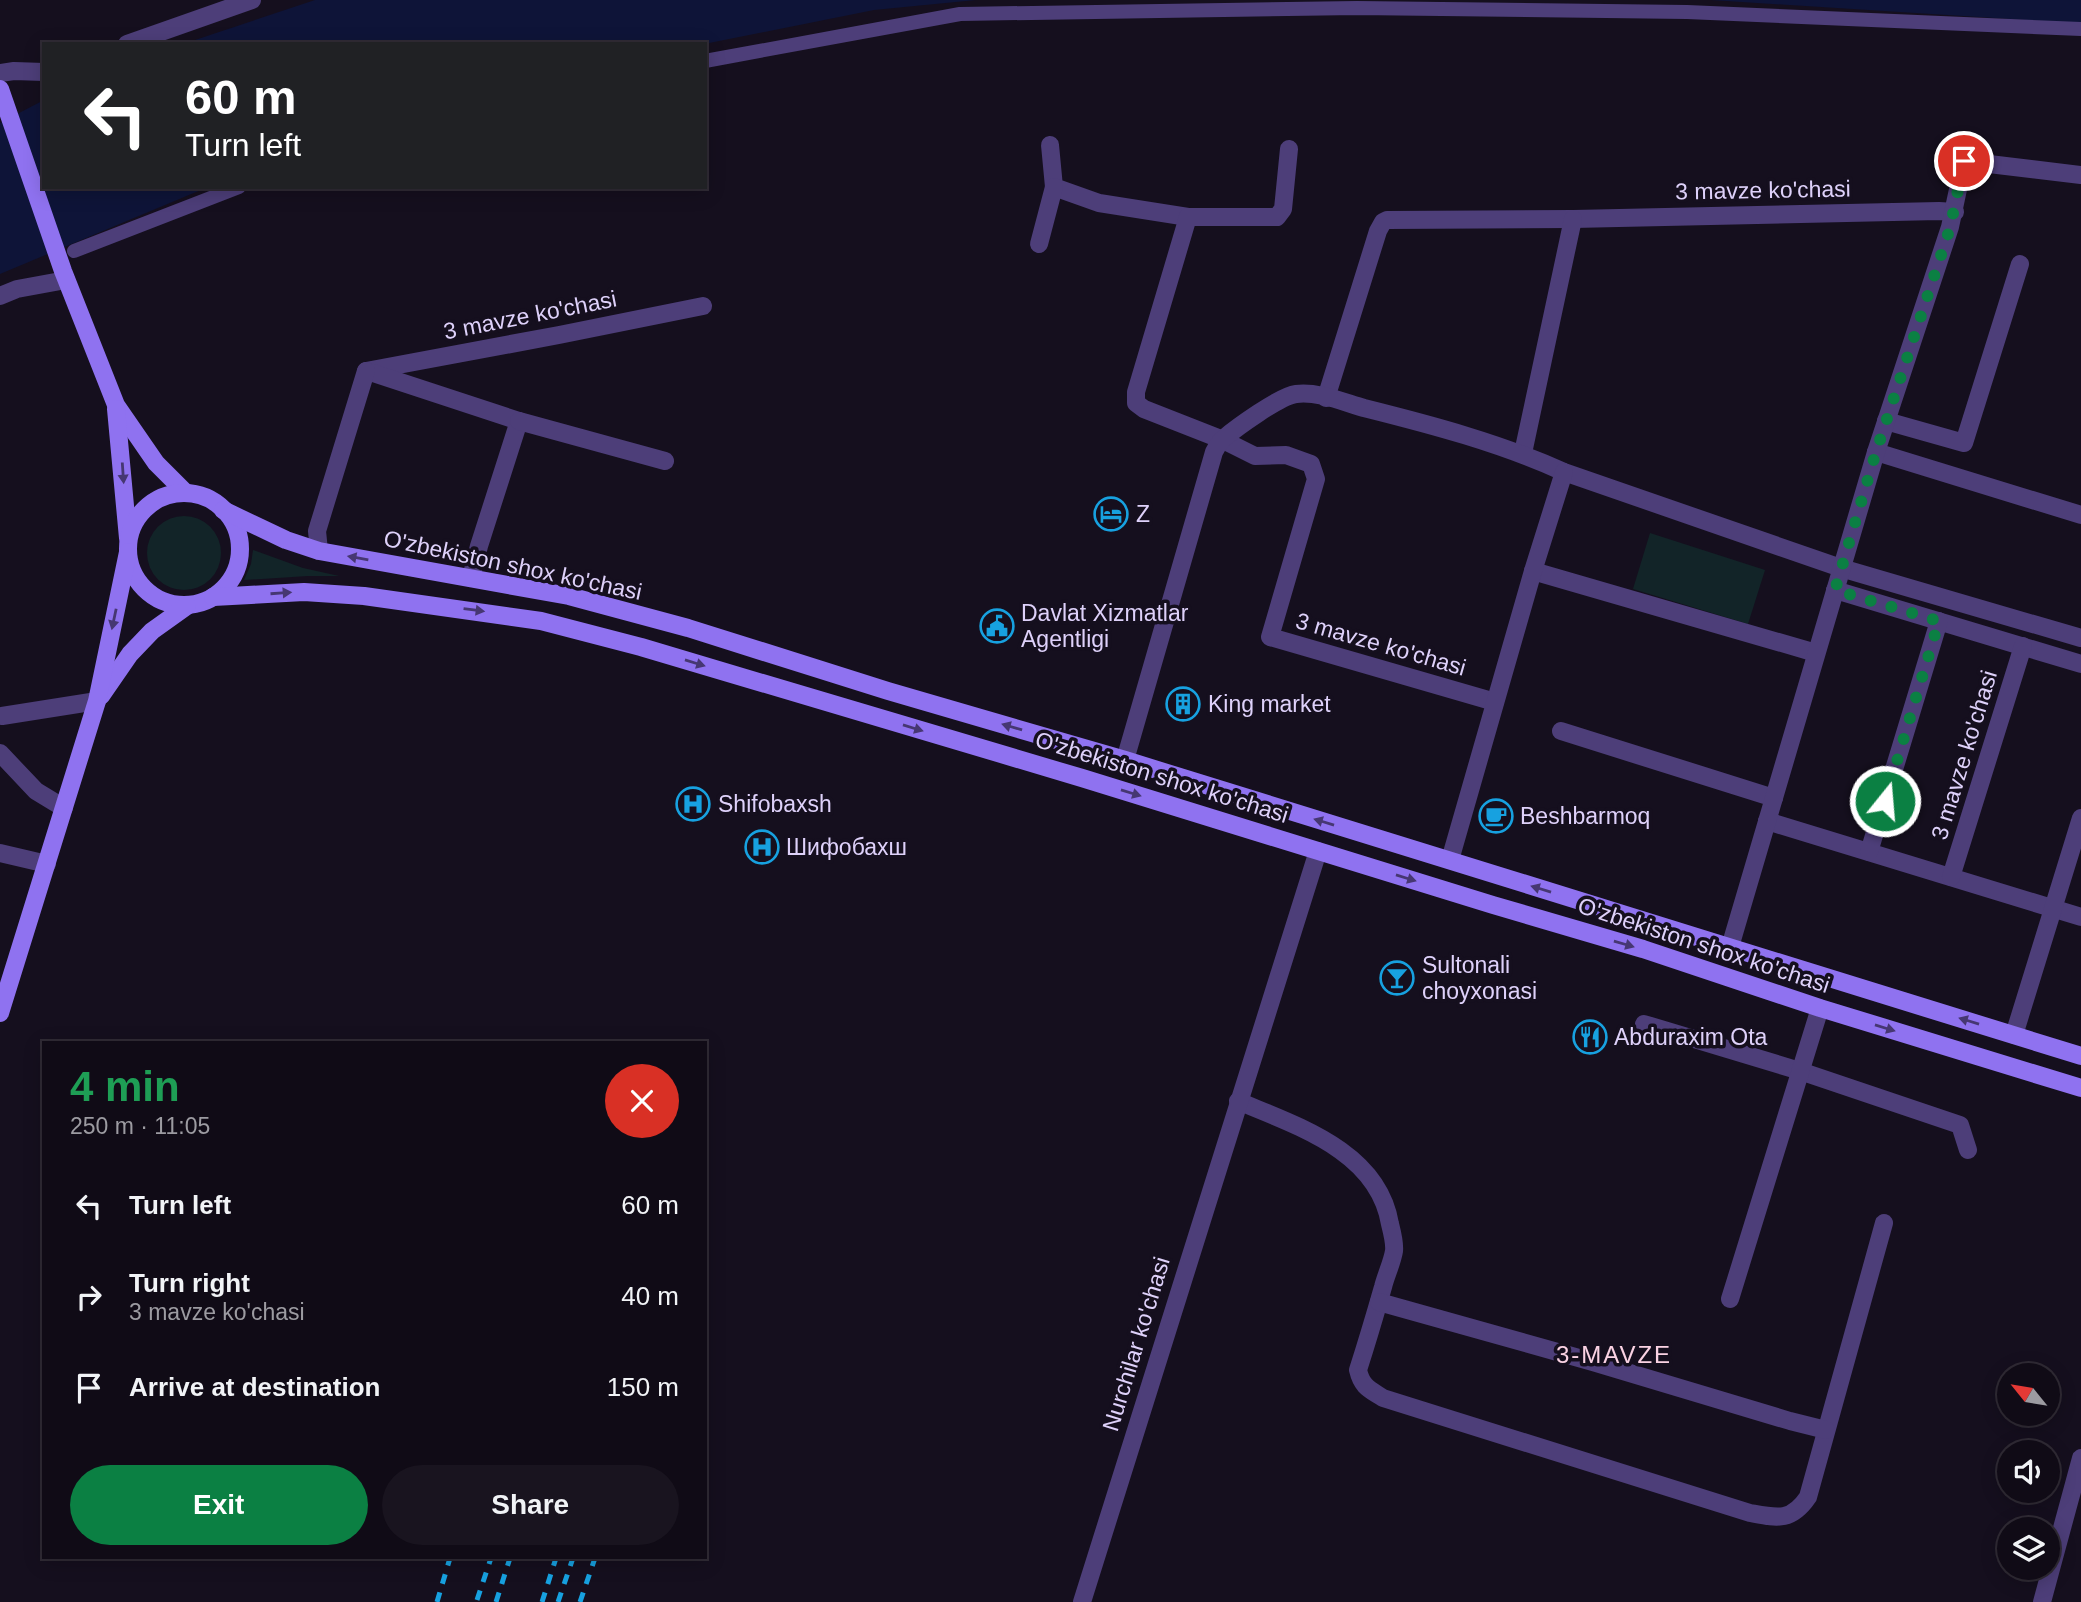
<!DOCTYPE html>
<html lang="en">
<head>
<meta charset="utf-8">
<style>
	body { margin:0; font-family:Arial,sans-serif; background:#19141f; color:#f1f3f6; height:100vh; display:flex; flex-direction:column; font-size:26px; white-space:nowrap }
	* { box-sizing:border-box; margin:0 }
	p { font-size:23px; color:#9c9ba1 }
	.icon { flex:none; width:38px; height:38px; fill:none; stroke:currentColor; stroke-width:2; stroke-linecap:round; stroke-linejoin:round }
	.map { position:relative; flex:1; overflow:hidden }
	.drawer { position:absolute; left:42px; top:1041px; width:665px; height:518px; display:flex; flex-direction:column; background:#100b16; border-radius:0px; box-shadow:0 4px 18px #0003,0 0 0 2px #302b35 }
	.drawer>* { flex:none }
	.hud { position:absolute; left:42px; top:42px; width:665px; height:147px; border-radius:0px; box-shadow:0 4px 18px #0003,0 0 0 2px #302b35; background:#202124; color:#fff; overflow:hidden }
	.needle { width:46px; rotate:300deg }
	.fabs { position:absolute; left:1997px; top:1363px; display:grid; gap:14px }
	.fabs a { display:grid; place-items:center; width:63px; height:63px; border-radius:50%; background:#100b16; box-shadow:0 4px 18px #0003,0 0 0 2px #302b35; font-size:35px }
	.pin { position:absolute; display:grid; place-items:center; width:60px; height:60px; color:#fff; margin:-30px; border:4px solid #fff; border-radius:50%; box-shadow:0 2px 7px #0007 }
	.me { position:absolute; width:77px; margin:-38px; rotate:17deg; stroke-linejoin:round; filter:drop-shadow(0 0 5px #0008) }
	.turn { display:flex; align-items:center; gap:24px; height:147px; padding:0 28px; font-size:32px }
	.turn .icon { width:91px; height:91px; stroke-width:2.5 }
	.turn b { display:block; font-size:49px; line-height:60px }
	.round { display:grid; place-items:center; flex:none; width:74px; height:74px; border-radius:37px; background:#19141f }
	.head { display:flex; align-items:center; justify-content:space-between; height:119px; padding:0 28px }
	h1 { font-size:42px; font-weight:600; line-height:52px; color:#1e9e55 }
	.button { display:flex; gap:14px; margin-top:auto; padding:14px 28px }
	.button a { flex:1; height:80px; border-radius:42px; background:#0b8043; color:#fff; font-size:28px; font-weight:600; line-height:80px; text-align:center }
	.button a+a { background:#19141f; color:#f1f3f6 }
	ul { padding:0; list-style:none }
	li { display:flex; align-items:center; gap:21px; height:91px; padding:0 28px }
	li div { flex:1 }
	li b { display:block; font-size:26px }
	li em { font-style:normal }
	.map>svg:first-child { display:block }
	.green { fill:#122428 }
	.water { fill:#0e1438 }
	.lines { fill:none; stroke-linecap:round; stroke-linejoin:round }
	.pedestrian { stroke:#4d3e79; stroke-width:14 }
	.minor { stroke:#4d3e79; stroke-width:18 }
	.secondary { stroke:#8f72f0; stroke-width:18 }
	.rail { stroke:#17a1e0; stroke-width:5; stroke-dasharray:10 9; stroke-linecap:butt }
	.oneway { fill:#463772 }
	.route { stroke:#0b8043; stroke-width:12; stroke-dasharray:0 21.6 }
	.labels { text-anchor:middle; stroke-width:7; stroke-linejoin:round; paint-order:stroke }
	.street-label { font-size:23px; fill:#ded1fa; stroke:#150f1e }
	.poi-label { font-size:23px; fill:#ded1fa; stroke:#150f1e; text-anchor:start }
	.neighbourhood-label { font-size:24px; letter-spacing:2px; fill:#fad2e3; stroke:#150f1e }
</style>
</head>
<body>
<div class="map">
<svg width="2081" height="1602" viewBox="0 0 2081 1602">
	<rect width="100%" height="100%" fill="#150f1e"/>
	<g class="green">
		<circle cx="184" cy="553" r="37"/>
		<polygon points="1650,533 1765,570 1748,624 1633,589"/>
		<polygon points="253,550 303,568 339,576 308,576 244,580 251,564"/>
	</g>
	<g class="water">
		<polygon points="315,0 976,0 874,10 704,44 183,44"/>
		<polygon points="1711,0 2081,0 2081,23 2040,21"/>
		<polygon points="44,100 44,187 208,187 0,274 0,123"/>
	</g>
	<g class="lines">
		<g class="pedestrian">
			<polyline points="705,61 960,14 1357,8 1687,12 2081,29"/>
			<polyline points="74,251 239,187"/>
		</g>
		<g class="minor">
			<polyline points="127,44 252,0"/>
			<polyline points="0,73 14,71 44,72"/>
			<polyline points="1050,145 1054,187 1099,203 1188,217"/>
			<polyline points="1289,149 1283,209 1277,217 1188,217 1136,392 1136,403 1144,409 1223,440 1255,456 1286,455 1311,464 1316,479 1270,637 1495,702"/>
			<polyline points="1039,244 1054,187"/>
			<polyline points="0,296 17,289 66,280"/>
			<polyline points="366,371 559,335 703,306"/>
			<polyline points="370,372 519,421 479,546 471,578"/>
			<polyline points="1326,398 1378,231 1383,222 1387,220 1573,219 1939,211 1955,212"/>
			<polyline points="519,421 665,461"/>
			<polyline points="1886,421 1964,443 2020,264"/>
			<polyline points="1876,452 2081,515"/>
			<polyline points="1523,453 1573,219"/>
			<polyline points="319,551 317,531 366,371"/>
			<polyline points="1533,571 1816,653"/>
			<polyline points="1835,590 2081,664"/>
			<polyline points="2,716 97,701"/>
			<polyline points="1561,731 1774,798"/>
			<polyline points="0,753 36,791 64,808"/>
			<path d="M1125,760L1214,452C1216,448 1219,443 1223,439C1236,428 1280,396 1296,394C1317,391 1343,402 1364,408C1432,425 1500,443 1564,472L1841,568L2081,638"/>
			<polyline points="1767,821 2081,917"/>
			<polyline points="1869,852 1939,621"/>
			<polyline points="0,853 47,864"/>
			<polyline points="1450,860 1533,571 1564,472"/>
			<polyline points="1951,877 2023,646"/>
			<polyline points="1730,947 1876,452 1950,227 1964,161 2081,175"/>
			<polyline points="1644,1024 1800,1071 1960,1125 1968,1150"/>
			<polyline points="2014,1035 2081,818"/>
			<path d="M1238,1101C1297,1126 1378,1151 1390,1224C1392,1232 1395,1243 1394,1251C1392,1263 1386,1275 1383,1287C1375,1315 1367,1342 1358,1370C1362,1387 1369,1389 1383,1398L1750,1513C1777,1518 1791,1522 1808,1497L1884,1223"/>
			<polyline points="1730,1299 1820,1008"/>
			<polyline points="1379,1302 1593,1362 1790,1421 1826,1430"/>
			<polyline points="1082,1602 1318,851"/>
			<polyline points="2042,1602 2081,1458"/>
		</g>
		<g class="secondary">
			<polyline points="0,89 63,271 116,405 156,463 186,493"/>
			<polyline points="116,409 128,538"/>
			<circle cx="184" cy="549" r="56"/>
			<polyline points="223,510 286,540 319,551 569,596 688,628 888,691 1125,760 2081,1056"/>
			<polyline points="213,597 304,592 364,596 541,621 641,647 1082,778 1493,905 1643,949 1820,1008 2081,1088"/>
			<polyline points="101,696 130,654 152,631 187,606"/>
			<polyline points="0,1013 97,701 128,552"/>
		</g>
		<g class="rail">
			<polyline points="477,1600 491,1558"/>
			<polyline points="437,1602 450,1558"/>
			<polyline points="496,1602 510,1558"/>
			<polyline points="542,1602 556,1558"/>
			<polyline points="558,1602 573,1558"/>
			<polyline points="580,1602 595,1558"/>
		</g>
	</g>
	<defs><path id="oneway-solid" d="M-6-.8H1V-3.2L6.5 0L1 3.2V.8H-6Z" transform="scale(1.75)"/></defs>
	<g class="oneway">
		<use href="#oneway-solid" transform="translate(123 473) rotate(86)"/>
		<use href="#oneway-solid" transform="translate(358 558) rotate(-170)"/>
		<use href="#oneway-solid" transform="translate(281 593) rotate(-4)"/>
		<use href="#oneway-solid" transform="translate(474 610) rotate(7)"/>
		<use href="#oneway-solid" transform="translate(114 619) rotate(102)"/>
		<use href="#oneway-solid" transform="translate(695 663) rotate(17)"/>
		<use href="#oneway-solid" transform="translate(1012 727) rotate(-164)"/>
		<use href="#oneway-solid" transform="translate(913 728) rotate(17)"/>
		<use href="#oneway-solid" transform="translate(1131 793) rotate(17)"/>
		<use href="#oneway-solid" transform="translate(1324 822) rotate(-163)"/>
		<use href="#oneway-solid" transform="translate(1406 878) rotate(17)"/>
		<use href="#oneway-solid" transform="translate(1541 889) rotate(-163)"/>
		<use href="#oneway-solid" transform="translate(1624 944) rotate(16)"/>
		<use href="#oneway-solid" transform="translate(1969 1021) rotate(-163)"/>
		<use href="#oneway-solid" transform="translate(1885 1028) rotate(17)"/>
	</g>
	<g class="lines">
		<polyline class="route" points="1885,801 1939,621 1835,590 1876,452 1950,228 1964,161"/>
	</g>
	<defs>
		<symbol id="hotel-ring" viewBox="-11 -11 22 22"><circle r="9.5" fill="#150f1e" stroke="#17a1e0" stroke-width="1.5"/><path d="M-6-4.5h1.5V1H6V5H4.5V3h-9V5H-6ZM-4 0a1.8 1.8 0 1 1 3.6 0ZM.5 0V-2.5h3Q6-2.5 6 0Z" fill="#17a1e0"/></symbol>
		<symbol id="civic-ring" viewBox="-11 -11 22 22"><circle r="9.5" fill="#150f1e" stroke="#17a1e0" stroke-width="1.5"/><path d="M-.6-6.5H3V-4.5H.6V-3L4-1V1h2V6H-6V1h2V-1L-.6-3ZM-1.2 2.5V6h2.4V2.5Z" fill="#17a1e0"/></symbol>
		<symbol id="building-ring" viewBox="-11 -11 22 22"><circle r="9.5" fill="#150f1e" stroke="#17a1e0" stroke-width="1.5"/><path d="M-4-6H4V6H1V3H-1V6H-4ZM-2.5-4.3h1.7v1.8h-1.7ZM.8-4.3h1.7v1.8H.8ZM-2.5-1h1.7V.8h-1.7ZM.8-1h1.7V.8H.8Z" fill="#17a1e0"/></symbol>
		<symbol id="hospital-ring" viewBox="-11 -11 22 22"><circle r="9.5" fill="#150f1e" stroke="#17a1e0" stroke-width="1.5"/><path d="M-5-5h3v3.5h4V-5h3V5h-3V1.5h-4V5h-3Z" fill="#17a1e0"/></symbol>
		<symbol id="cafe-ring" viewBox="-11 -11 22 22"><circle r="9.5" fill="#150f1e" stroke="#17a1e0" stroke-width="1.5"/><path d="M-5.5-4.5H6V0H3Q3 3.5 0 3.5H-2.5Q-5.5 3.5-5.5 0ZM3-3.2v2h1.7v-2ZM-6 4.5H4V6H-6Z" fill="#17a1e0"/></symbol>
		<symbol id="bar-ring" viewBox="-11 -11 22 22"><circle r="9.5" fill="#150f1e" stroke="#17a1e0" stroke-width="1.5"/><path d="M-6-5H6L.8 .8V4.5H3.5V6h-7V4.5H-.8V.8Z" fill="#17a1e0"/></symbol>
		<symbol id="restaurant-ring" viewBox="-11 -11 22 22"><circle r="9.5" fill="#150f1e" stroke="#17a1e0" stroke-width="1.5"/><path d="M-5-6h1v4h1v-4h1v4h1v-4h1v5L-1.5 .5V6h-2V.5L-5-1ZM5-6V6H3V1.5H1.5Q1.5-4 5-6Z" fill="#17a1e0"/></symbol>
	</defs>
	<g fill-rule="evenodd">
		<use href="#hotel-ring" x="1092" y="495" width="38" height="38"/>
		<use href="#civic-ring" x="978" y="607" width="38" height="38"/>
		<use href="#building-ring" x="1164" y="685" width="38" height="38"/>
		<use href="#hospital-ring" x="674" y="785" width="38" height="38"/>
		<use href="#cafe-ring" x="1477" y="797" width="38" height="38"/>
		<use href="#hospital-ring" x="743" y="828" width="38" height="38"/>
		<use href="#bar-ring" x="1378" y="959" width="38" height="38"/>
		<use href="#restaurant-ring" x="1571" y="1018" width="38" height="38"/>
	</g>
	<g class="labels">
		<g class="street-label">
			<text transform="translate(1763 190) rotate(-1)" y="8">3 mavze ko'chasi</text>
			<text transform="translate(530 315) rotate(-11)" y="8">3 mavze ko'chasi</text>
			<text transform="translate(513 565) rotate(12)" y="8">O'zbekiston shox ko'chasi</text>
			<text transform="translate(1381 644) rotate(16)" y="8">3 mavze ko'chasi</text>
			<text transform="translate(1964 755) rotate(-73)" y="8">3 mavze ko'chasi</text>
			<text transform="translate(1162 777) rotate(17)" y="8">O'zbekiston shox ko'chasi</text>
			<text transform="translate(1704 945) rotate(18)" y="8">O'zbekiston shox ko'chasi</text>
			<text transform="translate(1136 1344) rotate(-73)" y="8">Nurchilar ko'chasi</text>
		</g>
		<g class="poi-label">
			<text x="1136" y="522">Z</text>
			<text x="1021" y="621">Davlat Xizmatlar<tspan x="1021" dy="26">Agentligi</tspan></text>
			<text x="1208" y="712">King market</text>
			<text x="718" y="812">Shifobaxsh</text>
			<text x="1520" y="824">Beshbarmoq</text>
			<text x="786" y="855">Шифобахш</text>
			<text x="1422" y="973">Sultonali<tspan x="1422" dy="26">choyxonasi</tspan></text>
			<text x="1614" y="1045">Abduraxim Ota</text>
		</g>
		<g class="neighbourhood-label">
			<text x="1614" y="1363">3-MAVZE</text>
		</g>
	</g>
</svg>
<div class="fabs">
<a><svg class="needle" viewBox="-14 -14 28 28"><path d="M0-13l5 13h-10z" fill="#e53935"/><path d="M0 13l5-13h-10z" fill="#9c9ba1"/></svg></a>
<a><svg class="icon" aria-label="sound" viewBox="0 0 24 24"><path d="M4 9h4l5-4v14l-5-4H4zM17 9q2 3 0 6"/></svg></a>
<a><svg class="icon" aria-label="layers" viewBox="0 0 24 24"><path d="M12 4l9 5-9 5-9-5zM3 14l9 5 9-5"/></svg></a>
</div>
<div class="pin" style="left:1964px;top:161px;background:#d93025"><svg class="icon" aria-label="arrive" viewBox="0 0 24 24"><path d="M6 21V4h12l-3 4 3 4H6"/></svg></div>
<svg class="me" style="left:1885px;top:801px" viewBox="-20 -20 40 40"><circle r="17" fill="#0b8043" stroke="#fff" stroke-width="3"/><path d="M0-11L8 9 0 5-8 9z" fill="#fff"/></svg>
<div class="hud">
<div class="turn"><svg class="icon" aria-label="left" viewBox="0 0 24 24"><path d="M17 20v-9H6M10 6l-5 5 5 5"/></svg><div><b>60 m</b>Turn left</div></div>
</div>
<section class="drawer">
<div class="head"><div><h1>4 min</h1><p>250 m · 11:05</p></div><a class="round" style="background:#d93025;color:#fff"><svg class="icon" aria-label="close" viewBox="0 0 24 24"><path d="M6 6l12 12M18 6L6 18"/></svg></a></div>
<ul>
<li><svg class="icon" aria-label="left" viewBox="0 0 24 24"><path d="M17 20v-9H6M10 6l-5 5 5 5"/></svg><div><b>Turn left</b></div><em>60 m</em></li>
<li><svg class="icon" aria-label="right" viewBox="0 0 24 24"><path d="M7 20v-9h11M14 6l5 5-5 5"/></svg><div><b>Turn right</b><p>3 mavze ko'chasi</p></div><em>40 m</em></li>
<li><svg class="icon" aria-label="arrive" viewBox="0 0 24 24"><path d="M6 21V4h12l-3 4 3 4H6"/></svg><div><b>Arrive at destination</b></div><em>150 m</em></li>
</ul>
<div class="button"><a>Exit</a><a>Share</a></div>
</section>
</div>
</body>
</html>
